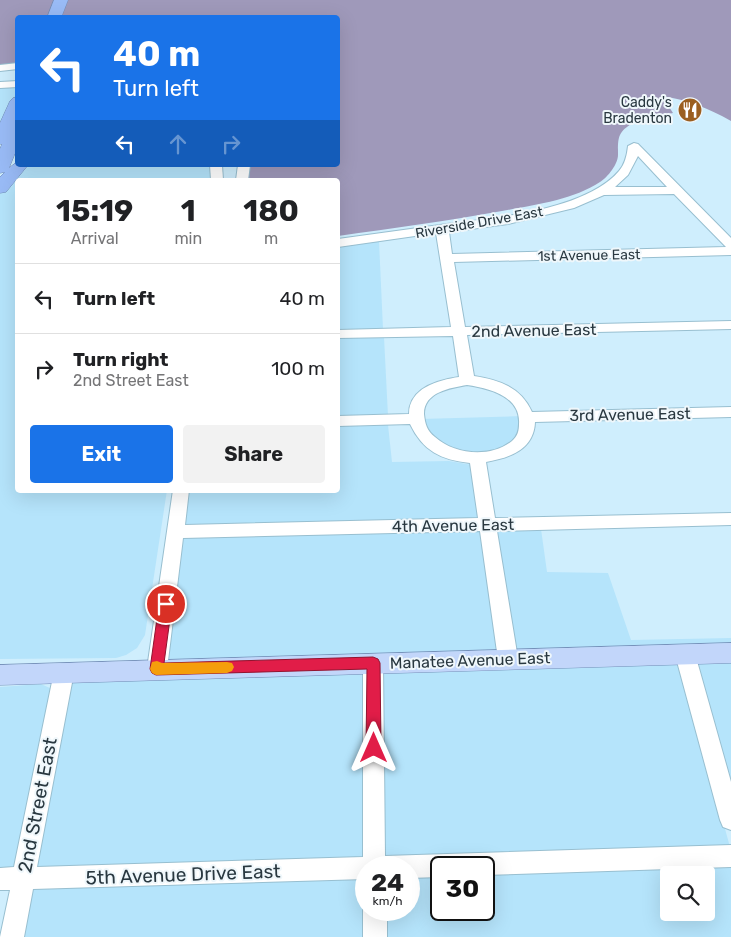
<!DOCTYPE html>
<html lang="en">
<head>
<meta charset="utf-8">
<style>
	body { margin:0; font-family:Rubik,sans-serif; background:#f2f2f2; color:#202124; height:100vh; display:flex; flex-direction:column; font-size:19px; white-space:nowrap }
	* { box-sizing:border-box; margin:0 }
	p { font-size:16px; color:#757577 }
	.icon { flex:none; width:28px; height:28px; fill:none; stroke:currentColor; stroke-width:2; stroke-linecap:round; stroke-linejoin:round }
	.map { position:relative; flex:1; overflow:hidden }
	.sheet { position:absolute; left:15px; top:178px; width:325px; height:315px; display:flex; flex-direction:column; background:#fff; border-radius:5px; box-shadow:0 5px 20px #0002 }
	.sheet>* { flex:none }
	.banner { position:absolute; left:15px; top:15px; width:325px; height:152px; border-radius:5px; box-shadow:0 5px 20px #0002; background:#1a73e8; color:#fff; overflow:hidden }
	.buttons { position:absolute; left:660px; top:866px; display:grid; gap:10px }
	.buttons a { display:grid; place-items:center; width:55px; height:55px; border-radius:5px; background:#fff; box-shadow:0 5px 20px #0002; font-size:25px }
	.speed { position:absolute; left:355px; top:856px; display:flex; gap:10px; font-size:25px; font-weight:700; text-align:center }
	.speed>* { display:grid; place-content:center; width:65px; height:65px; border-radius:50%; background:#fff; box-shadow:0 5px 20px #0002; line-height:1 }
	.speed small { font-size:12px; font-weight:400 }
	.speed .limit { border:2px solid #111; border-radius:8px; background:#fff; color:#111 }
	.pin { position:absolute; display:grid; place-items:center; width:42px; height:42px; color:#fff; margin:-21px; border:2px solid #fff; border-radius:50%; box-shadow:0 1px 5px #0007 }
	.me { position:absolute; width:55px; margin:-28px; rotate:0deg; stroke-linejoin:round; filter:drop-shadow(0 0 4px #0008) }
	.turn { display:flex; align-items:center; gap:18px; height:105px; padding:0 15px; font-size:22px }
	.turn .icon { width:65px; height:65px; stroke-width:2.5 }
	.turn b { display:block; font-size:35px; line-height:42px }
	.lanes { display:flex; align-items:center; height:48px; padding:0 15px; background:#0003; justify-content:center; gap:25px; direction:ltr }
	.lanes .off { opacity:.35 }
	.eta { display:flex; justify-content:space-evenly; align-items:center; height:85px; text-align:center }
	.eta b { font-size:30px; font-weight:700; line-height:35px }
	.action { display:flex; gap:10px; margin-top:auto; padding:10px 15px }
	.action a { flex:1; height:58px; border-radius:5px; background:#1a73e8; color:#fff; font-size:20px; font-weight:700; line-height:58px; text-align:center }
	.action a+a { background:#f2f2f2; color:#202124 }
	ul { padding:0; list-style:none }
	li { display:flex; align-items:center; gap:15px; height:70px; padding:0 15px; border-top:1px solid #e0e0e0 }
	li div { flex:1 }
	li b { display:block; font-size:19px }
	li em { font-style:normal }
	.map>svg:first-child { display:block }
	.built { fill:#b5e4fb; fill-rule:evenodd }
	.water { fill:#9f99ba }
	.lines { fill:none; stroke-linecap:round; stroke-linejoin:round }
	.minor-casing { stroke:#98bfd0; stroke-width:2 }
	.major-casing { stroke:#728db6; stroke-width:1 }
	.highway-casing { stroke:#728db6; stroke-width:1 }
	.minor { fill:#fff; fill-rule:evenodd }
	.major { fill:#c2d6fa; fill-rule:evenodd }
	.highway { fill:#99bbf6; fill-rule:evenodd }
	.route { fill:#e11d48; stroke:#92132f }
	.slow { fill:#f59e0b }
	.labels { text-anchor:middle; stroke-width:4; stroke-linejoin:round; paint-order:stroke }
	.far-poi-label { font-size:14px; fill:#293840; stroke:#eff7fb; text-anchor:end }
	.far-street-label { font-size:14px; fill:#293840; stroke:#eff7fb }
	.street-label { font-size:16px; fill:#293840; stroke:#eff7fb }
	.near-street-label { font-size:19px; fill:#293840; stroke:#eff7fb }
</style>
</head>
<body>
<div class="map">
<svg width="731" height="937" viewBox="0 0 731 937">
	<rect width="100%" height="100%" fill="#cfeefd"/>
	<g class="built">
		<polygon points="17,86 17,92 0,128 0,87"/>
		<polygon points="23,165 211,165 212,180 18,180 18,490 167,490 145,635 137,648 126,655 116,658 0,659 0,193"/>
		<polygon points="379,241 383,329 338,330 338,246"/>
		<polygon points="384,337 388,416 338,417 338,338"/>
		<polygon points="523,416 524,422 514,442 494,452 469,454 435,441 420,419"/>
		<polygon points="388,425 392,462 449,461 472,465 480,519 183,526 187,490 338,490 338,426"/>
		<polygon points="541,529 547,572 608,573 631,640 731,638 731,646 514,652 494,530"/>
		<polygon points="481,530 500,652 165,662 181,537"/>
		<polygon points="731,660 731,791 694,661"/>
		<polygon points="679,661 730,847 383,858 381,670"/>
		<polygon points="366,670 366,858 33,869 70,679"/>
		<polygon points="41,684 52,689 16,869 0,870 0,687"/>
		<path d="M731,866V937H384V910H409V876L441,875V910H484V874ZM669,875H706V912H669Z"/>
		<polygon points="366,877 366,937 21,937 30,888"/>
	</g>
	<path class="water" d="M0,0H731V121C708,108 688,100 662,96L673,113C661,116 643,117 633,123C617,132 618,139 618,155C618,164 608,177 600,182C573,200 534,205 502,211C448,221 393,228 338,236V180H245L247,165H338V18H18L17,66L0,67Z"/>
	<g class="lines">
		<defs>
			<g id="minor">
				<polygon points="18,63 18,69 0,71 0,65"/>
				<polygon points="18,81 18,87 0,88 0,82"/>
				<path d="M634,143L638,144L731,238V255L454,262L465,327L731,321V329L467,335L474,376C499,380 521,387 532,412L731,407V417L535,422C534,450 509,458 486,462L495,518L731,513V525L497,531L518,659L515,665L508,667L501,665L498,659L480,531L183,538L167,669L164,675L157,677L150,675L147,669L173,490H189L185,525L478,518L470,463C441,460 423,451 410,424L338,426V416L409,414C409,388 438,380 459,377L453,336L338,338V330L451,327L436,233L338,247V239C374,234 411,229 447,224C496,218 586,210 619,171C625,164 627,155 628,146ZM638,156L667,187H615L628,175ZM674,194L726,247L452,254L449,232L508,224L574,208L604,195ZM467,385C488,388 521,396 519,424C519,430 518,436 512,441C491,458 455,455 435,437C427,431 425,424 424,414C424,392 450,388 467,385Z"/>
				<polygon points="210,165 222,165 223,180 211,180"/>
				<polygon points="238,165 250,165 248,180 236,180"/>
				<polygon points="685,646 692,648 695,654 731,782 731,830 723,827 720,820 675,654 678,648"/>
				<polygon points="373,655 380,657 383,663 385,856 731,845 731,867 484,875 484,868 441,868 441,877 409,878 409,868 366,868 366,879 33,889 24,937 0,937 10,890 0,890 0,868 14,867 54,672 57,666 64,664 71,666 74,672 37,867 363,857 363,663 366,657"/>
				<polygon points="366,903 366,910 387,910 387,937 363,937 363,910"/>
			</g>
			<polygon id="major" points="731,643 731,663 0,685 0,665"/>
			<g id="highway">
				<polygon points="54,0 68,0 61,18 47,18"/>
				<polygon points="18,97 18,146 9,168 18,161 18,165 28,165 6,192 0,193 0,177 5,172 0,173 0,149 2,144 0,144 0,123 10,101 13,98"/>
			</g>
		</defs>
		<use href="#minor" class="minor-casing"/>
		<use href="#major" class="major-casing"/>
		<use href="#highway" class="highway-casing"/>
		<use href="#minor" class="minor"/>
		<use href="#major" class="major"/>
		<use href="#highway" class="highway"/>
	</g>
	<polygon class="route" points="166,599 170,601 172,604 164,663 373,657 378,659 380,663 381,748 379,752 374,754 368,752 366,748 367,669 156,675 152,673 150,669 159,604 161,601"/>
	<polygon class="slow" points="157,661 162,663 227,662 232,663 234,667 232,671 227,673 156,675 152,673 150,669 152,662"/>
	<defs>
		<symbol id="restaurant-disc" viewBox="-11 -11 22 22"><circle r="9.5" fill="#9b5f20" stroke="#eff7fb"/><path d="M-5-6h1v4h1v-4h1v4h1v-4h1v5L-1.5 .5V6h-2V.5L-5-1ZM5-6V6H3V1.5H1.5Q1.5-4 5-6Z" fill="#fff"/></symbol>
	</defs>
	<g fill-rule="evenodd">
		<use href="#restaurant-disc" x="676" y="96" width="28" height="28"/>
	</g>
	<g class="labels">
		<g class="far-poi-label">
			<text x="672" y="107">Caddy's<tspan x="672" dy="16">Bradenton</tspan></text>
		</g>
		<g class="far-street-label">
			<text transform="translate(479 222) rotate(-10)" y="5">Riverside Drive East</text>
			<text transform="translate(589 255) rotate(-1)" y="5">1st Avenue East</text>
		</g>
		<g class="street-label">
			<text transform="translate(534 330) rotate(-1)" y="6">2nd Avenue East</text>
			<text transform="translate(630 414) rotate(-1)" y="6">3rd Avenue East</text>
			<text transform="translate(453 525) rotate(-1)" y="6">4th Avenue East</text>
			<text transform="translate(470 660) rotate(-2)" y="6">Manatee Avenue East</text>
		</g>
		<g class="near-street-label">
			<text transform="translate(37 805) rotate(-79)" y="7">2nd Street East</text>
			<text transform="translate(183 874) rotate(-2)" y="7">5th Avenue Drive East</text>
		</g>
	</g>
</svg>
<div class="buttons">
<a><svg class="icon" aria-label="search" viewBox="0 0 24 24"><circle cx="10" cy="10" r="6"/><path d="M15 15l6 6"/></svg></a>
</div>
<div class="speed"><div>24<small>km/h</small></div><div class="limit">30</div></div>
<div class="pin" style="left:166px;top:604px;background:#d93025"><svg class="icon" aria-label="arrive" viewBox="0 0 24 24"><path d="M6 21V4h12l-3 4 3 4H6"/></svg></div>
<svg class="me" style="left:374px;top:748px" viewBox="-20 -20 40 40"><path d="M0-17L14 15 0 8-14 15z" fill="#e11d48" stroke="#fff" stroke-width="4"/></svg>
<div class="banner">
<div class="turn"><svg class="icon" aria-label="left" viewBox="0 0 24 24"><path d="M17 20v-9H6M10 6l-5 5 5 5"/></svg><div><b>40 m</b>Turn left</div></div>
<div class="lanes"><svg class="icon" aria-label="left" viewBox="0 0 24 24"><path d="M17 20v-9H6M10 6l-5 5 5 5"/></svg><svg class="icon off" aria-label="ahead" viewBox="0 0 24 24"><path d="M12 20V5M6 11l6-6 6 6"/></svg><svg class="icon off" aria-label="right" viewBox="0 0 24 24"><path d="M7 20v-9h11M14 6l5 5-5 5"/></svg></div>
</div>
<section class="sheet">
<div class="eta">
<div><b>15:19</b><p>Arrival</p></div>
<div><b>1</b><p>min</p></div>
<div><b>180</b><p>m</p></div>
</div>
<ul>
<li><svg class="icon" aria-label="left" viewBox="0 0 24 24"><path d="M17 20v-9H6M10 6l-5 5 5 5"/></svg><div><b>Turn left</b></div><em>40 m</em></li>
<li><svg class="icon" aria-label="right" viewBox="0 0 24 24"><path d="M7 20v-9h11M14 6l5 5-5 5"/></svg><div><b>Turn right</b><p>2nd Street East</p></div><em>100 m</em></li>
</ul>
<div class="action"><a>Exit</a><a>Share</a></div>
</section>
</div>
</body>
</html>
